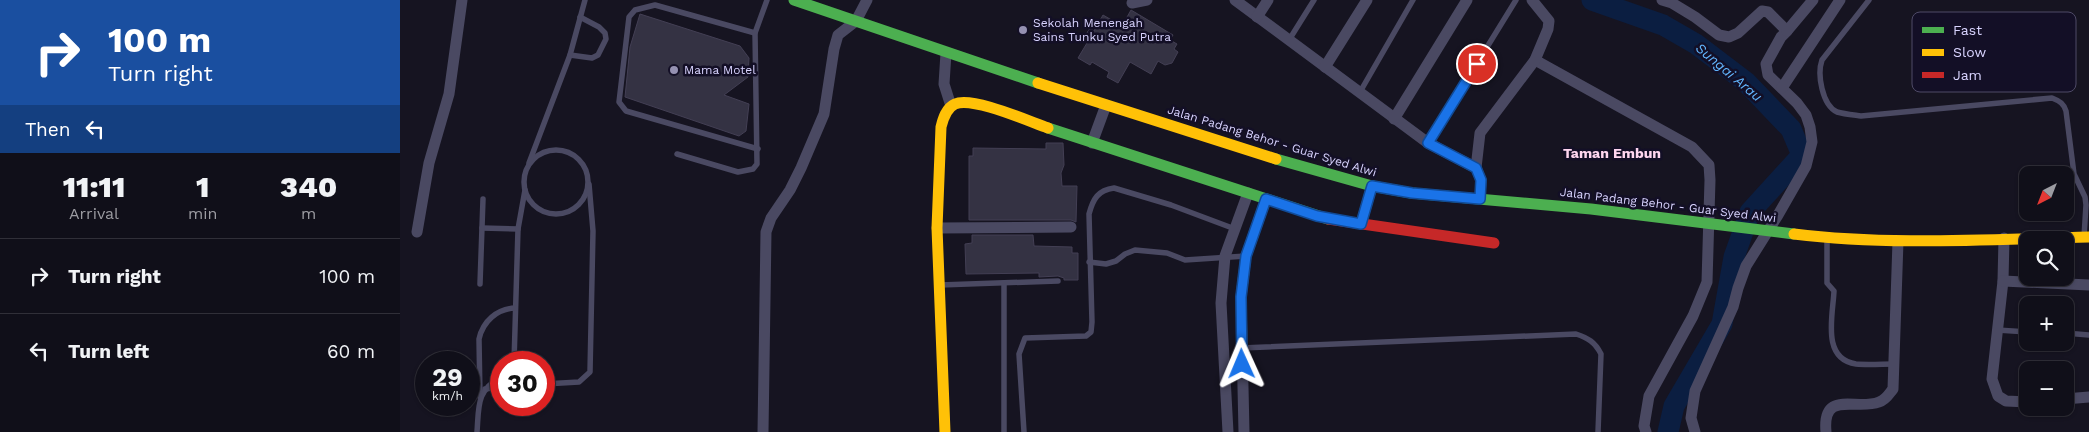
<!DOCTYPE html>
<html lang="en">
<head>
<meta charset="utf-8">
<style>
	body { margin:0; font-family:"Work Sans",sans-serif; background:#1e1d26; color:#f1f3f6; height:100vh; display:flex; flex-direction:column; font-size:19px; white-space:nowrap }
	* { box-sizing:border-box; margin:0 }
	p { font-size:16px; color:#9c9ca2 }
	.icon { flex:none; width:28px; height:28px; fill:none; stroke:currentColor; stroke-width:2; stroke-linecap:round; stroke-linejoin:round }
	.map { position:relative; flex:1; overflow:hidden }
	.details { display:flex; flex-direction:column; background:#100f19; width:400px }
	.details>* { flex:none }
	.banner { background:#1a4fa0; color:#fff; overflow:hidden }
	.needle { width:32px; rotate:222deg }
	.tools { position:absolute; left:1619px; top:166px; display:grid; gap:10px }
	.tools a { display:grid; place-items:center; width:55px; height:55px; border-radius:10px; background:#100f19; box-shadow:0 1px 4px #0004,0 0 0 1px #302f38; font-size:25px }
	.speed { position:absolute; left:15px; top:351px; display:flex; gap:10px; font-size:25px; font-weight:700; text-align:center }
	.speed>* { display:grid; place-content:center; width:65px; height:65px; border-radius:50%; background:#100f19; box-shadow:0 1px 4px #0004,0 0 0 1px #302f38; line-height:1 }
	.speed small { font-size:12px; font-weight:400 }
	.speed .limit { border:8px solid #d22; background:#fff; color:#111 }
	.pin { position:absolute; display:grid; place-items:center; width:42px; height:42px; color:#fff; margin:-21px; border:2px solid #fff; border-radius:50%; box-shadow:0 1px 5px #0007 }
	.me { position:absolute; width:55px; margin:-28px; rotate:359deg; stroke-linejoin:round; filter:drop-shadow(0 0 4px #0008) }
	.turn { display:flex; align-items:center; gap:18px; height:105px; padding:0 25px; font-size:22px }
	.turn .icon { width:65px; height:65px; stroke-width:2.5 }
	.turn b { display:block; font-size:35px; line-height:42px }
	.then { display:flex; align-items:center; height:48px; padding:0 25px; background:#0003; gap:10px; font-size:19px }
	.eta { display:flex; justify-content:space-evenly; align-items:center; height:85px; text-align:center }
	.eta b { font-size:30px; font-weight:800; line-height:35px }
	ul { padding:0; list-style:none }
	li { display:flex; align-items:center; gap:15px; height:75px; padding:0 25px; border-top:1px solid #302f38 }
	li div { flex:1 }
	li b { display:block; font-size:19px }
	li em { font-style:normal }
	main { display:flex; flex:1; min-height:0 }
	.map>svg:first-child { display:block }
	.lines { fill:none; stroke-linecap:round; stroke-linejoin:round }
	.river { stroke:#0b1e41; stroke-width:21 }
	.building { fill:#343243; stroke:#433f54 }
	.lane { stroke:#4a4962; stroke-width:5.5 }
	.street { stroke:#4a4962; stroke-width:11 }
	.fast { stroke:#4caf50; stroke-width:11 }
	.slow { stroke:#ffc107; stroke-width:11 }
	.jam { stroke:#c62828; stroke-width:11 }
	.route-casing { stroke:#114b97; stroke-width:12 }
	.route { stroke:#1a73e8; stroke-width:9 }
	.poi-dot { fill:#9591b1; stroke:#130f26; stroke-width:2 }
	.labels { text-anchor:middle; stroke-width:5; stroke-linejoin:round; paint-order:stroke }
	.poi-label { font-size:12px; fill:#d9d4ff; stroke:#130f26; text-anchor:start }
	.street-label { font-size:12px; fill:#d9d4ff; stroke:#130f26 }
	.water-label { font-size:14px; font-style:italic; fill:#62b6ff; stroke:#130f26 }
	.neighbourhood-label { font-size:14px; font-weight:bold; fill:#ffd6f0; stroke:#130f26 }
	.key { fill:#130f26; stroke:#4e4a67; stroke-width:1 }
	.key-label { font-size:14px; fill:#d9d4ff }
</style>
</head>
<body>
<main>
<section class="details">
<div class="banner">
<div class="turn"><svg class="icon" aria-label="right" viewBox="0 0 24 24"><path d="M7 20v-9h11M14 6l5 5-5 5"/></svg><div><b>100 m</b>Turn right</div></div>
<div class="then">Then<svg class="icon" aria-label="left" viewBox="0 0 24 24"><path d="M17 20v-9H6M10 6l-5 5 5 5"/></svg></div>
</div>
<div class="eta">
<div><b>11:11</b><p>Arrival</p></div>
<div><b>1</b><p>min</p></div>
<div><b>340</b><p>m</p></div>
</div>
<ul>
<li><svg class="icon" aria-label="right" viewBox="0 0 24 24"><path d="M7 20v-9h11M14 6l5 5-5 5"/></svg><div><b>Turn right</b></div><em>100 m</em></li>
<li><svg class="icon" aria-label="left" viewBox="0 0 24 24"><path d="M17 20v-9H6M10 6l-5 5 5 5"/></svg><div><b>Turn left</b></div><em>60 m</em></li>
</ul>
</section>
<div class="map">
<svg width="1689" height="432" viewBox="0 0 1689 432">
	<rect width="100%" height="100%" fill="#161421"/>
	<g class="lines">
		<polyline class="river" points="1192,0 1263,25 1296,44 1346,82 1391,129 1402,155 1350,212 1334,257 1322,324 1274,406 1268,432"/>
	</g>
	<g class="building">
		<polygon points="731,10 773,35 770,40 777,44 774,49 778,52 772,63 765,65 758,61 751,74 730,62 718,83 707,77 709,72 692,62 690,65 678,58 690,38 685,36 690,28 694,31 703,15 722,26"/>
		<polygon points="240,14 340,46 349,58 348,77 324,95 349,104 346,131 339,136 225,97 230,47"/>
		<polygon points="646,143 663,143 664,165 661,173 662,186 677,186 676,222 671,220 569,220 569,156 573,156 573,148 646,149"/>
		<polygon points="572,235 633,235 634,246 672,247 672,253 678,253 678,280 664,280 664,278 658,276 639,277 639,273 566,274 565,244 572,243"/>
	</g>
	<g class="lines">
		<g class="lane">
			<path d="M1469,0L1422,60C1417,74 1422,105 1437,112C1444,114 1454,115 1461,116L1652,98C1660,101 1664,104 1666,111L1674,174L1685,197L1686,205L1684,237"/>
			<polyline points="355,33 255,5 235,10 229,17 219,102 226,111 358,149"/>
			<polyline points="889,40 914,0"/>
			<polyline points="170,55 192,58 198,55 206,39 205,33 199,27 180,17"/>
			<polyline points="960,92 1013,0"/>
			<polyline points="1028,143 1116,0"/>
			<circle cx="156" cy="182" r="32"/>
			<polyline points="277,154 338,172 353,169 357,164 355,33 367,0"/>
			<polyline points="129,163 170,55 185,0"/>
			<polyline points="82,228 118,229"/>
			<path d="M1427,238V283L1434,291C1433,315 1421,359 1456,364C1467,365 1483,364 1495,364"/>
			<polyline points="689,262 706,264 716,261 725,254 735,250 767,253 785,260 846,256"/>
			<polyline points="604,283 604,432"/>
			<polyline points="80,284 83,199"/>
			<polyline points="540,285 658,281"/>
			<polyline points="1597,330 1628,332"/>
			<polyline points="1665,333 1689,335"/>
			<path d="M841,348L1176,334C1188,338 1195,342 1201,354L1198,432"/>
			<polyline points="114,362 118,229 125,190"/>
			<polyline points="144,384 179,382 190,372 193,231 189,184"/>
			<polyline points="85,389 101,387"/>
			<path d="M80,397L79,339C83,321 97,309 115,308"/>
			<path d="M77,432C79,406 76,391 101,377"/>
			<path d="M624,432L619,354L625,338L686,336L691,332L692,322L689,214C693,199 698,190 714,188L771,205L835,229"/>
		</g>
		<g class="street">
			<polyline points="835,0 1028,143 1076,168"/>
			<polyline points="1262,0 1272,3 1295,17 1319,35 1329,37 1338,33 1362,11 1368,12 1387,31 1381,37 1366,64 1368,75 1397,103 1406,115 1410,127 1412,142 1406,166 1378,215 1346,266 1338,288 1333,307 1295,391 1291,418 1295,432"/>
			<polyline points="732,3 747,0"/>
			<polyline points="857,17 868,0"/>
			<polyline points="1387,31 1413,0"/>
			<polyline points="546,53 544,84 551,106"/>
			<polyline points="1135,60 1292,147 1309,165 1310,180 1307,282 1293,316 1249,396 1244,426 1246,432"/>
			<polyline points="925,67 967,0"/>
			<polyline points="1382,88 1440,0"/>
			<polyline points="994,119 1067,0"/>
			<polyline points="692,143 706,105"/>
			<polyline points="1080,199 1081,180 1076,168 1080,133 1135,60 1148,29 1149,21 1132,0"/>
			<polyline points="961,224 972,186"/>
			<polyline points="537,228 671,227"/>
			<polyline points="17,232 29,163 49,94 62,0"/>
			<polyline points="1604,238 1603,281 1592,379 1598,396 1606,401 1628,402"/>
			<polyline points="1603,281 1689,285"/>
			<polyline points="1665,399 1689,397"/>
			<polyline points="363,432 366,232 371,218 390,190 401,168 424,114 434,49 438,35 456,21 467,0"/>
			<polyline points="828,432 821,303 825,256 848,193"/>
			<polyline points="844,432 841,297 846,256 866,199"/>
			<path d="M1426,432C1422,389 1456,411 1479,402C1486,400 1489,394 1493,389L1498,241"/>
		</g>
		<g class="fast">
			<polyline points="394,0 638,83"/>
			<polyline points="648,128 928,219"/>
			<polyline points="876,159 972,186 1011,193 1191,209 1394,234"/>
		</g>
		<g class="slow">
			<polyline points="638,83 876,159"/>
			<path d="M1394,234C1491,246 1591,239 1689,237"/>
			<path d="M545,432L537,228L541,127C543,119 546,108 555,104C572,96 628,121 648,128"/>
		</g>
		<polyline class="jam" points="928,219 1094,243"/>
	</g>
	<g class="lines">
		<defs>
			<polyline id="route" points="842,364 841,297 846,256 866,199 917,216 961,224 972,186 1012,193 1080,199 1081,180 1076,168 1028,143 1077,64"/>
		</defs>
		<use href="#route" class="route-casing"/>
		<use href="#route" class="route"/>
	</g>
	<g class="poi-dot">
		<circle cx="623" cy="30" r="5"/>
		<circle cx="274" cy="70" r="5"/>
	</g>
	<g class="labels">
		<g class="poi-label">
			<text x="633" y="27">Sekolah Menengah<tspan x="633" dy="14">Sains Tunku Syed Putra</tspan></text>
			<text x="284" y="74">Mama Motel</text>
		</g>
		<g class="street-label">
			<text transform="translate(872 141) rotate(17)" y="4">Jalan Padang Behor - Guar Syed Alwi</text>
			<text transform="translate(1268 205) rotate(7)" y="4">Jalan Padang Behor - Guar Syed Alwi</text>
		</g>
		<g class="water-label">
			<text transform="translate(1329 72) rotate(40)" y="5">Sungai Arau</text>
		</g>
		<g class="neighbourhood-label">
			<text x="1212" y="158">Taman Embun</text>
		</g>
	</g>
	<rect x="1512" y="12" width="164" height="80" rx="8" class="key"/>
	<rect x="1522" y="27" width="22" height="6" fill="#4caf50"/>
	<rect x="1522" y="49" width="22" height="7" fill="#ffc107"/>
	<rect x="1522" y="72" width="22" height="6" fill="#c62828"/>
	<g class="key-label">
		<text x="1553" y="35">Fast</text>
		<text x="1553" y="57">Slow</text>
		<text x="1553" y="80">Jam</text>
	</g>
</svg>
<div class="tools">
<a><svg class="needle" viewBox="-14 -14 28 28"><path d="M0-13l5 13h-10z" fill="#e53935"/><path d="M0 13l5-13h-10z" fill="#9c9ca2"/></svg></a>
<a><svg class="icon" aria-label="search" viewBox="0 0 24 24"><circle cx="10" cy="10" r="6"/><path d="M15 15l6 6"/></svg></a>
<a>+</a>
<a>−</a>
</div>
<div class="speed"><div>29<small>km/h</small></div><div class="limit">30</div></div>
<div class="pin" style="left:1077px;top:64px;background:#d93025"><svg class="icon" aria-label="arrive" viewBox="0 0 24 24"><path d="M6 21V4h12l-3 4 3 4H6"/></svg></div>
<svg class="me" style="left:842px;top:364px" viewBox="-20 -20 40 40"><path d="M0-17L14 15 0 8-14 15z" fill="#1a73e8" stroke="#fff" stroke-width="4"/></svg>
</div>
</main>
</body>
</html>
